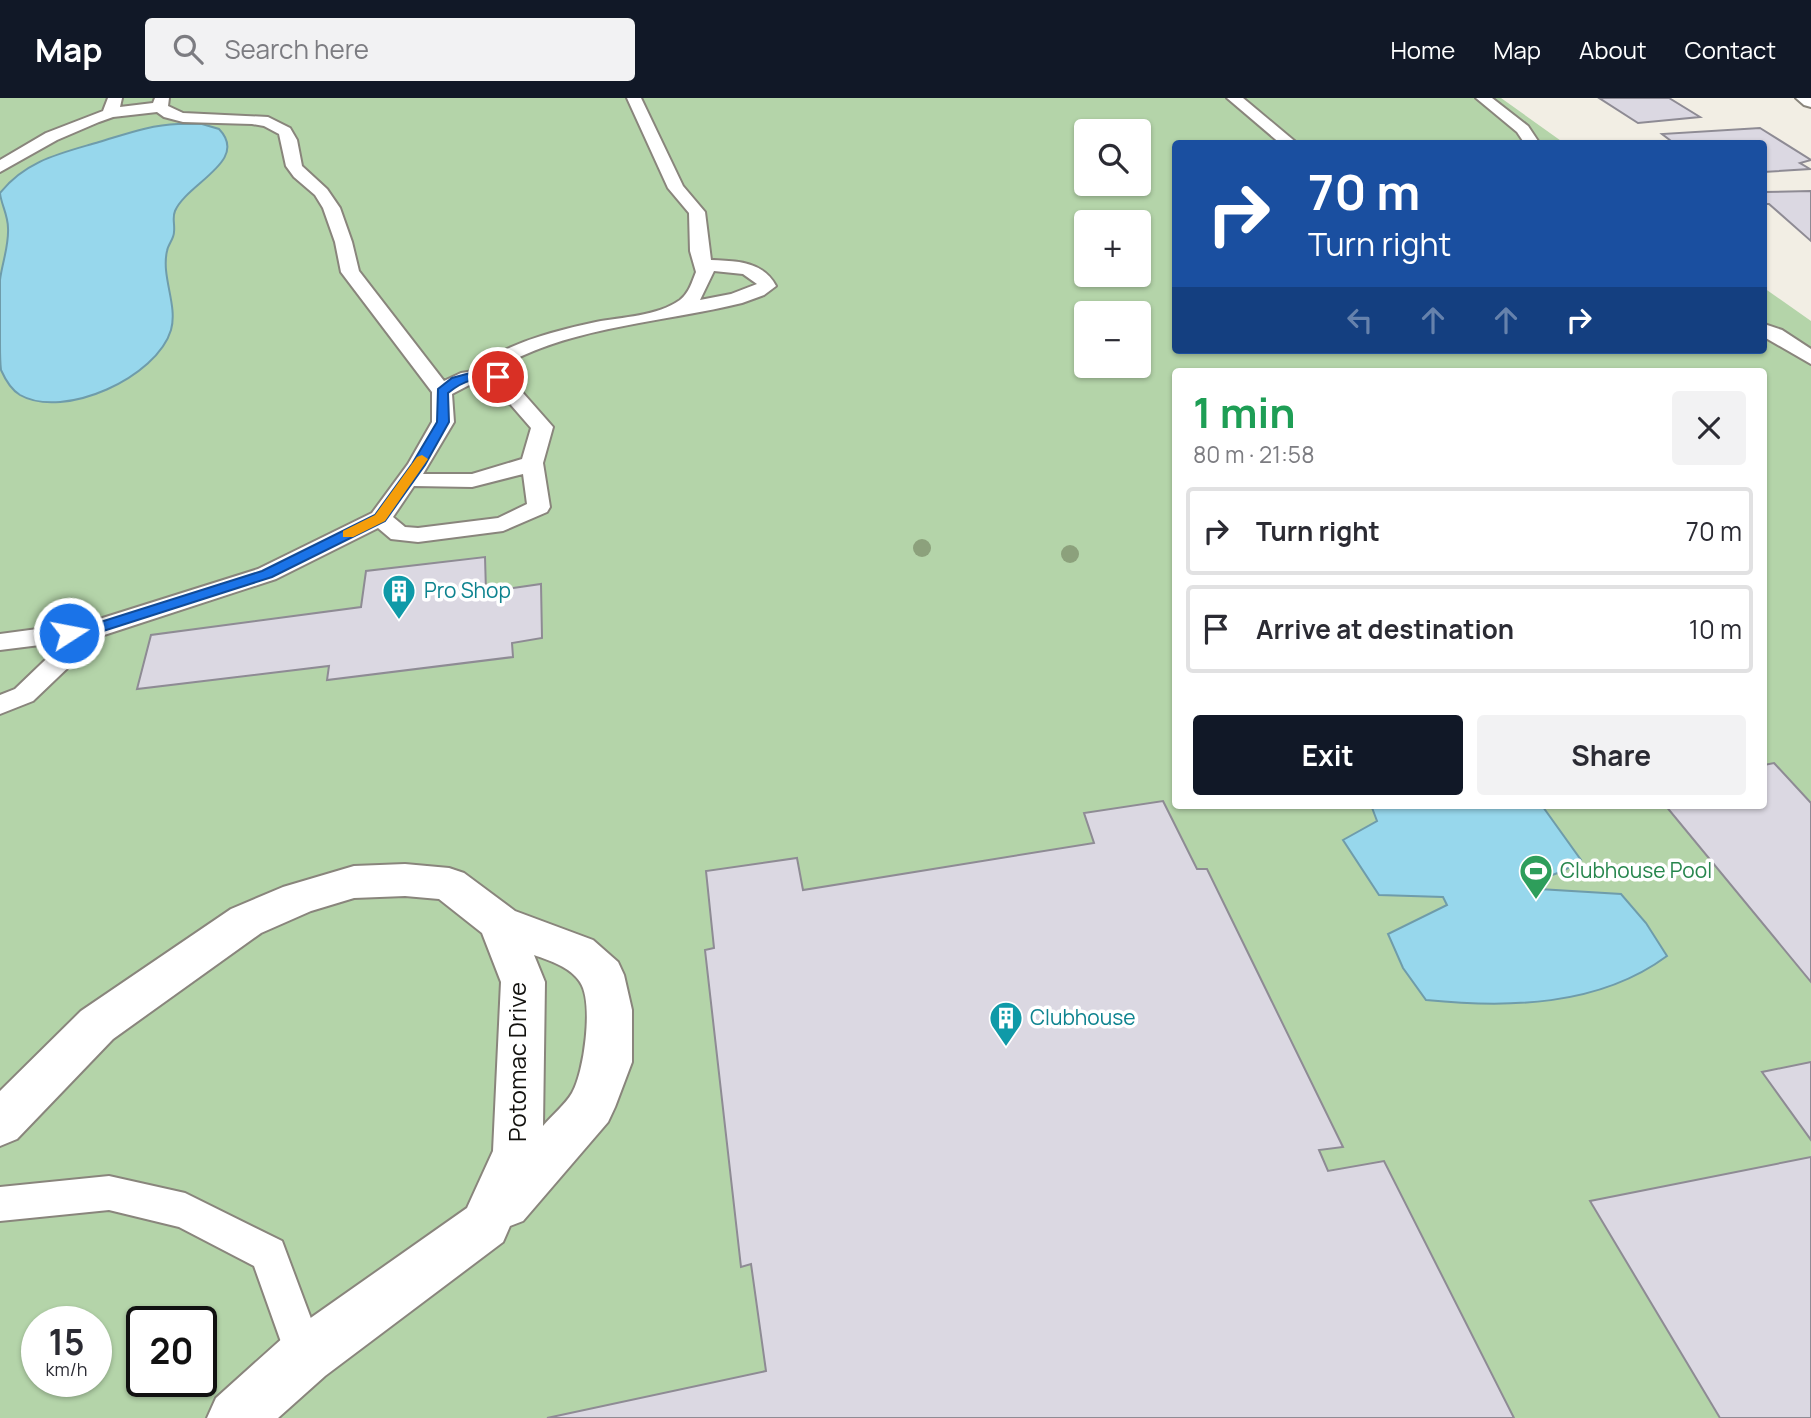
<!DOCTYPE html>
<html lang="en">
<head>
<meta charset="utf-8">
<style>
	body { margin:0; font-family:Manrope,sans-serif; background:#f2f2f3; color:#2b2b33; height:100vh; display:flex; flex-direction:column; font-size:26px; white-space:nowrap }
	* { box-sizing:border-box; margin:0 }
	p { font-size:23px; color:#7c7c81 }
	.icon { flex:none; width:38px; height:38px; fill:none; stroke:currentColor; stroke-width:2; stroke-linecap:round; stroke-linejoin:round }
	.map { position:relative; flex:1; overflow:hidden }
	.panel { position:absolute; left:1172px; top:270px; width:595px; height:441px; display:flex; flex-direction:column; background:#fff; border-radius:7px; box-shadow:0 2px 5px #0004 }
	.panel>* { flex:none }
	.banner { position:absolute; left:1172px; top:42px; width:595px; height:214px; border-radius:7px; box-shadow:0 2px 5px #0004; background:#1a4fa0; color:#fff; overflow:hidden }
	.fabs { position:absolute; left:1074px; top:21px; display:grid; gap:14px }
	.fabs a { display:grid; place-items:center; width:77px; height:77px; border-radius:7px; background:#fff; box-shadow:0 2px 5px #0004; font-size:35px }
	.speed { position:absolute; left:21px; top:1208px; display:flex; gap:14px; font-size:35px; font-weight:700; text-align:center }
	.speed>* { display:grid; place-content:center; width:91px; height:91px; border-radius:50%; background:#fff; box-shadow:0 2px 5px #0004; line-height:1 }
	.speed small { font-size:18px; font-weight:400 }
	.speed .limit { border:4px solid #111; border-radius:10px; background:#fff; color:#111 }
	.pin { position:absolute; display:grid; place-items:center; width:60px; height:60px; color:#fff; margin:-30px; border:4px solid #fff; border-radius:50%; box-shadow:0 2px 7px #0007 }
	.me { position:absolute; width:77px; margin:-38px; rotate:79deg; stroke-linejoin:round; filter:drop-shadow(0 0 5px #0008) }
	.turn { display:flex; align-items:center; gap:24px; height:147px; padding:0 21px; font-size:32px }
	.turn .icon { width:91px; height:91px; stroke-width:2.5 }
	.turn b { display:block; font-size:49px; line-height:60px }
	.lanes { display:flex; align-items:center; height:66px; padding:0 21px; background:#0003; justify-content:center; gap:35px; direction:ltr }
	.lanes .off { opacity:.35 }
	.round { display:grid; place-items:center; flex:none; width:74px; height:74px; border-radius:7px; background:#f2f2f3 }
	.headline { display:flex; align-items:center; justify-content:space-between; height:119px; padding:0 21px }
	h1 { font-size:42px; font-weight:700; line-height:52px; color:#1e9e55 }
	.button { display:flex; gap:14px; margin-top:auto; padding:14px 21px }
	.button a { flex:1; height:80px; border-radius:7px; background:#111827; color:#fff; font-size:28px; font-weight:700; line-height:80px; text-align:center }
	.button a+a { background:#f2f2f3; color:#2b2b33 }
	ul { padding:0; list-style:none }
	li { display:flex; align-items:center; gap:21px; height:88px; margin:0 14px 10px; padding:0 7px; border:4px solid #e1e1e2; border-radius:7px }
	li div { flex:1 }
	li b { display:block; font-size:26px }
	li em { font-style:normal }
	header { display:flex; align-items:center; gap:42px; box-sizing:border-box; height:98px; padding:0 35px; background:#111827; color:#fff }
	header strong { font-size:33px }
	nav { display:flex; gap:38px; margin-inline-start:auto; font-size:24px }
	.search { width:490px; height:63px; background:#f2f2f3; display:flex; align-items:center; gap:18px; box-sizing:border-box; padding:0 24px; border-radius:7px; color:#7c7c81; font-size:26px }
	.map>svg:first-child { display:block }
	.green { fill:#b4d4a9; fill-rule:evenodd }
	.water { fill:#97d7ec; stroke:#6f9caa; stroke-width:2 }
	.building { fill:#dbd8e2; stroke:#8e8b94; stroke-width:2 }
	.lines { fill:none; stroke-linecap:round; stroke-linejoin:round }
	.service-casing { stroke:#89857c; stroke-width:4 }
	.minor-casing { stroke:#89857c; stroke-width:4 }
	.service { fill:#fff; fill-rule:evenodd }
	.minor { fill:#fff; fill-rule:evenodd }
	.tree { fill:#8ca17c }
	.route { fill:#1a73e8; stroke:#114b97; stroke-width:2 }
	.slow { fill:#f59e0b }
	.labels { text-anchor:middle; stroke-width:7; stroke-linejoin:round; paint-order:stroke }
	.culture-label { font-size:21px; fill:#0d838f; stroke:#fff; text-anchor:start }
	.leisure-label { font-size:21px; fill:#27864d; stroke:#fff; text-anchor:start }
	.near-street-label { font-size:24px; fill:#13120f; stroke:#fff }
</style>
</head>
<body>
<header>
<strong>Map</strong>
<div class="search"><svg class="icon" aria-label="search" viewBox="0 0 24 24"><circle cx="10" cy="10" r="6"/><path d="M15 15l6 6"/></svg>Search here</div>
<nav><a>Home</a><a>Map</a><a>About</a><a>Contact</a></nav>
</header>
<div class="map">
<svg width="1811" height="1320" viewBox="0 0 1811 1320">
	<rect width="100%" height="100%" fill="#f2eee4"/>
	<path class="green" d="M0,0H1501L1564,45L1176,46V252H1764V190L1811,223V1320H0ZM1087,33H1139V86H1087ZM1087,124H1139V177H1087ZM1087,215H1139V268H1087ZM1176,273H1764V707H1176ZM37,1223H96V1283H37ZM142,1223H201V1283H142Z"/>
	<g class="water">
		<path d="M178,26H202L219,31C250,63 187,85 175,113C172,120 175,126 174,134C174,141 168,146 167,153C161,179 178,207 171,232C157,279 64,322 20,297C10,291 5,281 1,272C0,264 0,254 0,246C0,225 0,203 0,182C2,165 9,148 8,130C8,117 1,106 0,95C26,62 62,55 99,44C126,36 150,27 178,26Z"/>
		<path d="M1371,707L1543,709L1581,762L1563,773L1536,783L1539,791L1621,796L1646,825L1667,858C1598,909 1507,910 1426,902L1403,870L1388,836L1447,807L1443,799L1379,797L1343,742L1377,723Z"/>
	</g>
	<g class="building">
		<polygon points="1599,0 1669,0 1700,19 1638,25"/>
		<polygon points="1760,30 1811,62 1800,65 1810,71 1764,74 1764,46 1675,46 1662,36"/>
		<polygon points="1811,93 1811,143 1769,106 1764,106 1764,94"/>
		<polygon points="485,459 486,494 541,486 542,540 512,545 513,559 327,582 329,568 137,591 151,537 361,509 366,473"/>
		<polygon points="1774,665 1811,705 1811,884 1665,707 1764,707 1764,667"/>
		<polygon points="1163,703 1197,771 1207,771 1343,1049 1319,1052 1328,1073 1384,1063 1514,1320 547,1320 766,1273 751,1166 741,1169 705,852 714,850 706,773 797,760 803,792 1094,745 1084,715"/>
		<polygon points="1811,964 1811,1042 1762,974"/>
		<polygon points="1811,1059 1811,1320 1720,1320 1590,1103"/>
	</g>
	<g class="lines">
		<defs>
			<g id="service">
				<path d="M108,0H122L120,9L153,5L155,0H169L168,8L183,15L268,19L290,30L297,42L302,68L327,91L340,110L352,144L359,173L444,283L461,275L487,271L486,264L489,260C523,241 559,232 596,224C622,219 658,218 680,202C689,195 692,184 696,174L690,153L689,115L668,90L627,0H641L683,88L705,114L711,162C736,163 763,163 776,188L764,197L742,205C666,224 575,228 506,266L508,278L553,329L543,365L550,409L547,414L503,433L418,444L391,441L378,430L276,481L101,538L33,603L0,616V597L15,591L64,544L0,552V536L90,524L258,471L372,415L408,366L432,324V294L341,174L335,144L323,110L315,97L294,79L286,68L279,36L264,28L252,26L183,24L164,19L157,14L113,19L99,24L57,42L0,74V62L46,35L103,13ZM714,173L743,176L757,186L731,196L700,202ZM475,284H491L531,330L522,361L472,376H423L454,324L452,296ZM523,376L527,406L498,420L418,430L405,429L393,419L414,388L472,389Z"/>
				<polygon points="1227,0 1243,0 1298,46 1281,46"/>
				<polygon points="1476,0 1492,0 1528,28 1540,46 1525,46 1517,34"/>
				<polygon points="1764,226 1782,232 1811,251 1811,266 1764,239"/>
				<polygon points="109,1078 185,1095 282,1143 325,1258 319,1272 305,1278 291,1272 254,1168 179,1129 109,1112 0,1123 0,1089"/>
			</g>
			<g id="minor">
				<polygon points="1796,0 1811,0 1811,9 1804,7"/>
				<path d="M405,766L449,770L464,775L515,813L593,842L618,864L624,877L632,912V964L615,1009L608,1024L523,1123L510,1128L503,1144L325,1278L278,1320H207L216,1300L285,1238L467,1110L493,1053L501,884L482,835L439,801L405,798L354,800L311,813L261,835L113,941L17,1041L0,1048V993L81,913L231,811L283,789L354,768ZM534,857C551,863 570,869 580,884C594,904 584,975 572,995C565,1007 552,1017 543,1028L545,884Z"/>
			</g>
		</defs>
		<use href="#service" class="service-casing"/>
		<use href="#minor" class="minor-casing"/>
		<use href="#service" class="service"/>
		<use href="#minor" class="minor"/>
	</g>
	<g class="tree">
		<circle cx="922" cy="450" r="9"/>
		<circle cx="1070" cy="456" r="9"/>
	</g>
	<path class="route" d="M481,272L503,279L498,282C478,278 464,282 448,295L449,324L425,367L385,423L272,479L97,535L69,539L62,535L64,532L91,527L262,473L375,417L412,366L437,324L438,291L452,280Z"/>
	<polygon class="slow" points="422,357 428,361 385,423 353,439 343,439 343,433 375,417 417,359"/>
	<defs>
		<symbol id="building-pin" viewBox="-11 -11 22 30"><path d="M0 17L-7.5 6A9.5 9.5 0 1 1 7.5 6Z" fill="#0f9aa8" stroke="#fff"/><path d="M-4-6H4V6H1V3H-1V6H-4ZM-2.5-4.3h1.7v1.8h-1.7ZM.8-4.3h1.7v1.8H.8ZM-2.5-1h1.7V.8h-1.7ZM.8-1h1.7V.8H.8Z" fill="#fff"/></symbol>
		<symbol id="stadium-pin" viewBox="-11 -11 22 30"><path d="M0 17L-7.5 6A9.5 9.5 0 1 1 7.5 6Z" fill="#2e9e5b" stroke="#fff"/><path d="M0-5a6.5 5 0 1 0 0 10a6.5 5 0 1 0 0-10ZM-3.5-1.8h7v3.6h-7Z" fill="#fff"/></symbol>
	</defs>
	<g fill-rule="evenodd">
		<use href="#building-pin" x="380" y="474" width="38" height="52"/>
		<use href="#stadium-pin" x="1517" y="754" width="38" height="52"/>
		<use href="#building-pin" x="987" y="901" width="38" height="52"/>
	</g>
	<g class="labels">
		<g class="culture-label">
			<text x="424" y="500">Pro Shop</text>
			<text x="1030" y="927">Clubhouse</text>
		</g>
		<g class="leisure-label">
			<text x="1560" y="780">Clubhouse Pool</text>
		</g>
		<g class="near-street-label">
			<text transform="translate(518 964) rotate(-90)" y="8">Potomac Drive</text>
		</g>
	</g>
</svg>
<div class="fabs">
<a><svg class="icon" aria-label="search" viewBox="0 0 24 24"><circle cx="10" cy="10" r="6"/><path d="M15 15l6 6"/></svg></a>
<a>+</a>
<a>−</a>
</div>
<div class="speed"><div>15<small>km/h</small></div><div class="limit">20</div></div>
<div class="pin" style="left:498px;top:279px;background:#d93025"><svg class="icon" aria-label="arrive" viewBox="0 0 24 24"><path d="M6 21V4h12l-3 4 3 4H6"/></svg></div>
<svg class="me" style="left:69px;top:535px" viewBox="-20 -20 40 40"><circle r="17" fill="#1a73e8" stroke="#fff" stroke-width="3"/><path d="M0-11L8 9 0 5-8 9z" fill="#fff"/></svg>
<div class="banner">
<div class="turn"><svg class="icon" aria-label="right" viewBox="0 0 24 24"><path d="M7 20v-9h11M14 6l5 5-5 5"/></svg><div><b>70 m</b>Turn right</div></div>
<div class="lanes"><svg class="icon off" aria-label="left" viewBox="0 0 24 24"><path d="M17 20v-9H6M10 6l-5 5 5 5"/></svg><svg class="icon off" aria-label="ahead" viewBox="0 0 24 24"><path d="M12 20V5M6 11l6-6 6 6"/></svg><svg class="icon off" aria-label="ahead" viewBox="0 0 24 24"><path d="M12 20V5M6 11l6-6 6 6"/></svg><svg class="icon" aria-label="right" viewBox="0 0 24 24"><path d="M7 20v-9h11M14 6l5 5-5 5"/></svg></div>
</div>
<section class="panel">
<div class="headline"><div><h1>1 min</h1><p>80 m · 21:58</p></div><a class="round"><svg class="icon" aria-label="close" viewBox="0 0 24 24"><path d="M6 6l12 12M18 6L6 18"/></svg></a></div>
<ul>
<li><svg class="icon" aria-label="right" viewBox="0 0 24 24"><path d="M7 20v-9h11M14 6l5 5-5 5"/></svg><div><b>Turn right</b></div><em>70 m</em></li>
<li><svg class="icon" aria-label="arrive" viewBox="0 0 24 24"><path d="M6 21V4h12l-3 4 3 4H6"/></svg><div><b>Arrive at destination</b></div><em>10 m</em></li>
</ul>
<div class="button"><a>Exit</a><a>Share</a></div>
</section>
</div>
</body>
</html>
